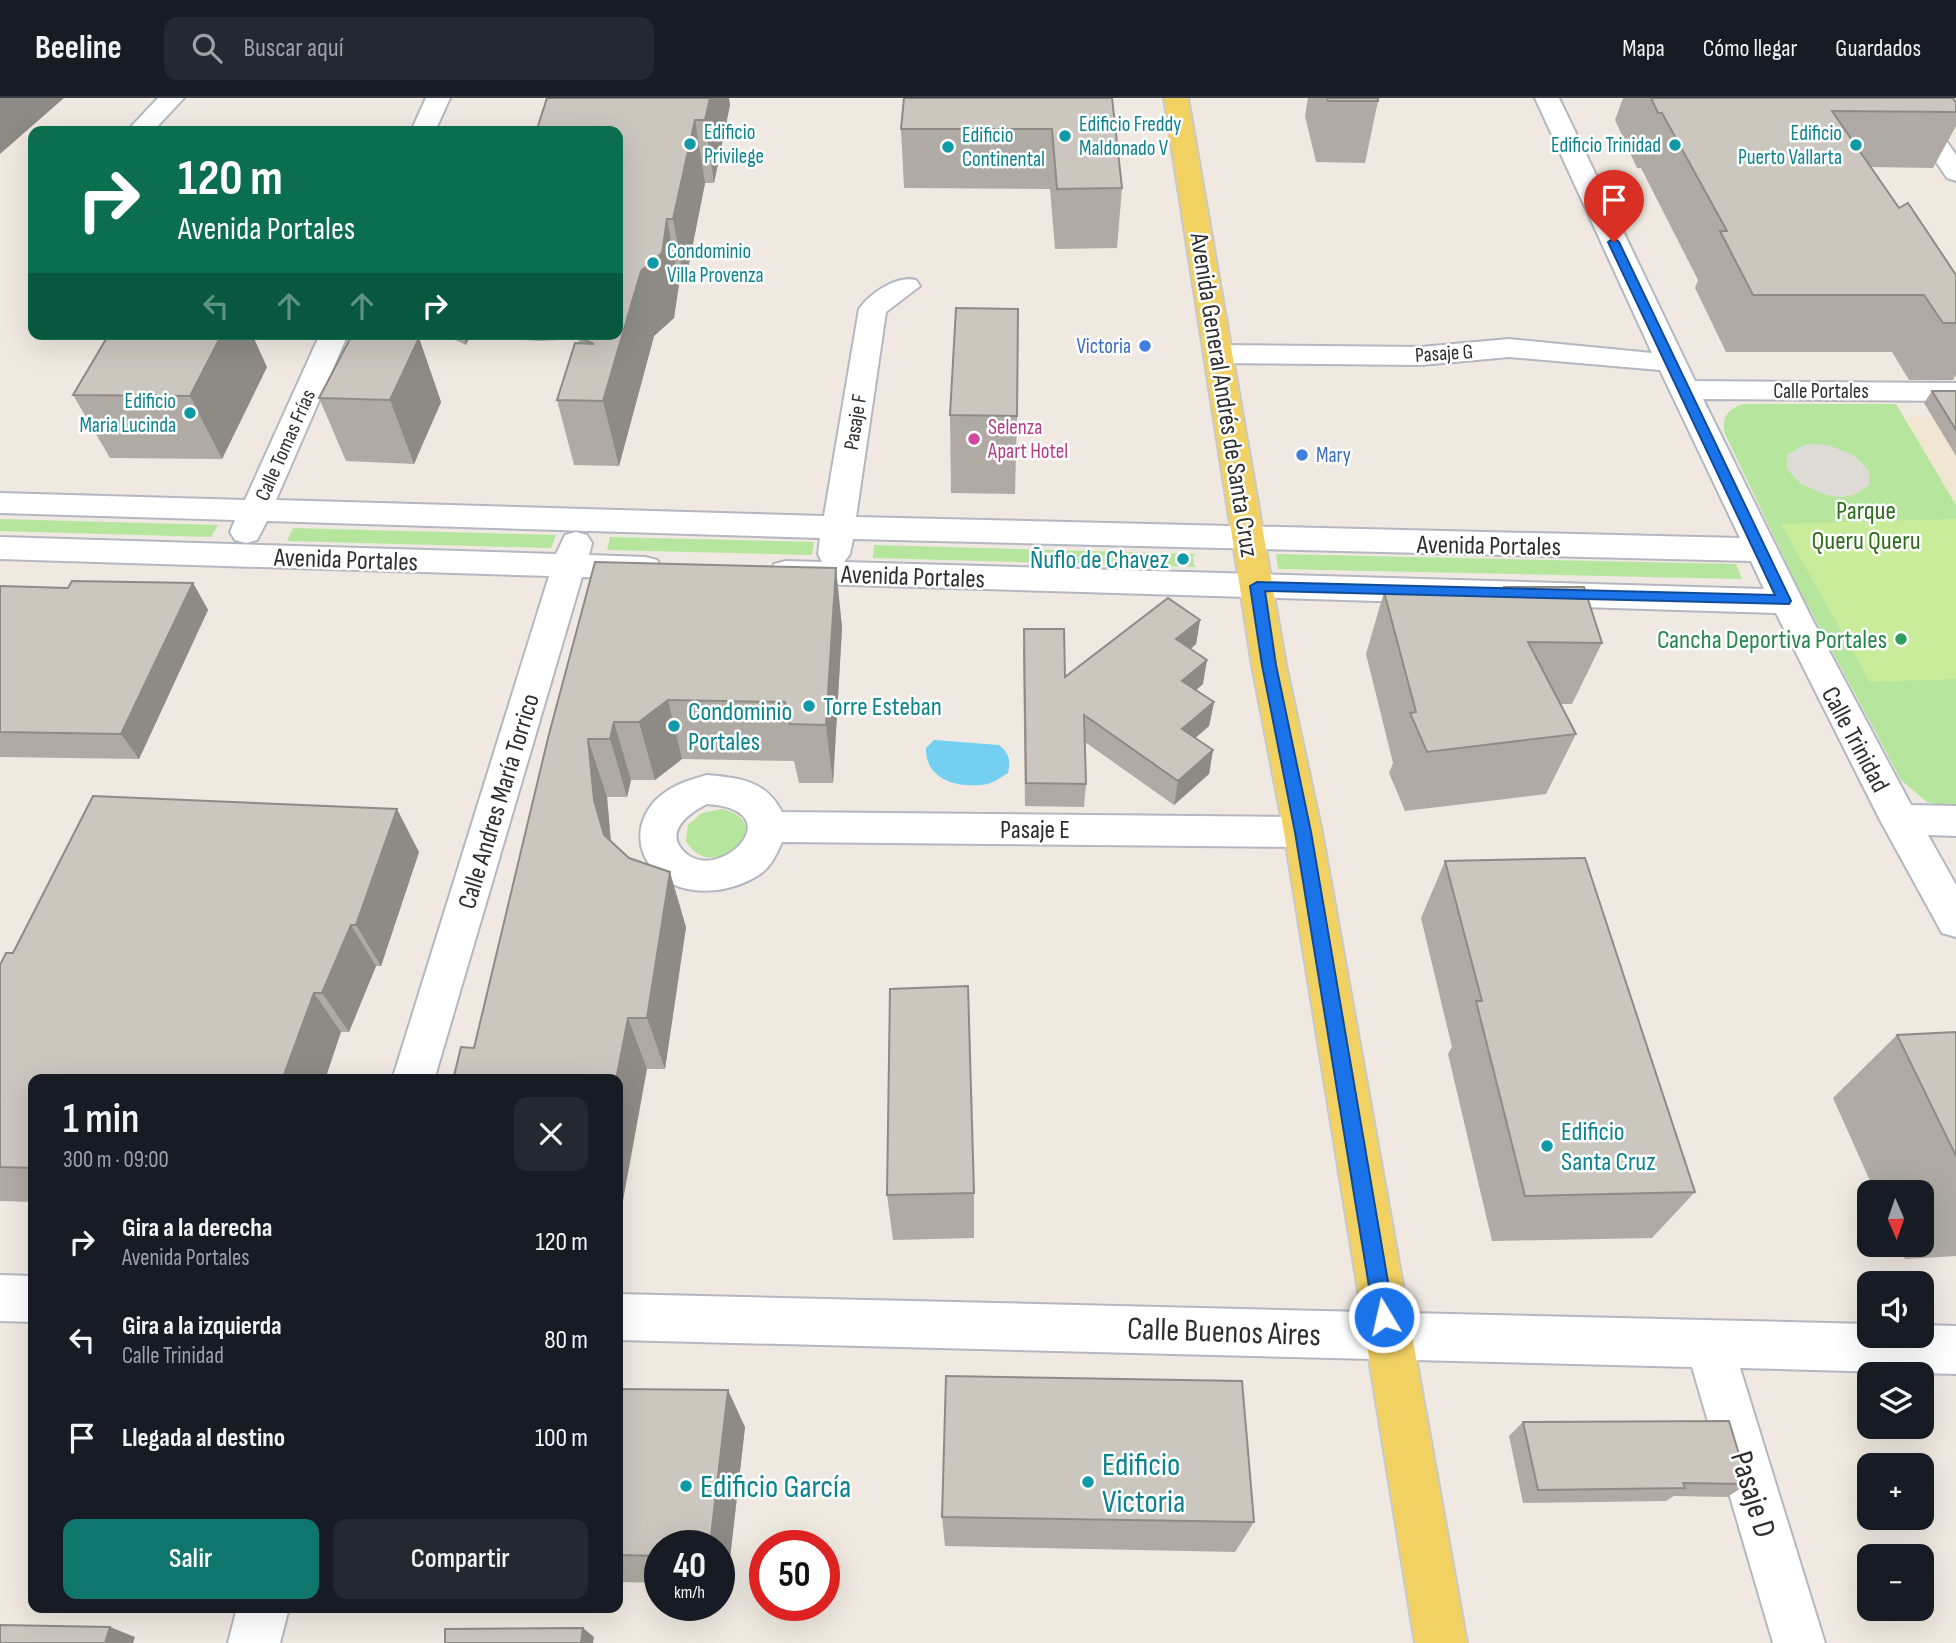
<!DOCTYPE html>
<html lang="es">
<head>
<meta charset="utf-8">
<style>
	body { margin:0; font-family:"Sofia Sans Condensed",sans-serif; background:#242831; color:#f1f3f6; height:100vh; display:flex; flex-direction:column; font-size:26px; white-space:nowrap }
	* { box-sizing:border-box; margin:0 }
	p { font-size:23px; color:#9ea1a6 }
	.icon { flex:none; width:38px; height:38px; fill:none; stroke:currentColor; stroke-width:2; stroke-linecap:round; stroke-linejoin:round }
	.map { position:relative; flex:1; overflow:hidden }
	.side { position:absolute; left:28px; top:976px; width:595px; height:539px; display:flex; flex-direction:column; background:#171b24; border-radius:14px; box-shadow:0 7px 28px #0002 }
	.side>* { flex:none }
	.top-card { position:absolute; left:28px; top:28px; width:595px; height:214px; border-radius:14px; box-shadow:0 7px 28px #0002; background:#0b6e4f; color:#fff; overflow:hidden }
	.needle { width:46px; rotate:178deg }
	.controls { position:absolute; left:1857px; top:1082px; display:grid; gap:14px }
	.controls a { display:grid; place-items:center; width:77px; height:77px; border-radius:14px; background:#171b24; box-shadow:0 7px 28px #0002; font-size:35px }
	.speed { position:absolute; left:644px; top:1432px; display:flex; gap:14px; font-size:35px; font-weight:700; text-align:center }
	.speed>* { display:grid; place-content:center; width:91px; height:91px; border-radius:50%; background:#171b24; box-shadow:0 7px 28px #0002; line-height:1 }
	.speed small { font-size:18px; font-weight:400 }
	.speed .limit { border:10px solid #d22; background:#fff; color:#111 }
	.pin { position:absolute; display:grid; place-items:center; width:60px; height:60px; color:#fff; margin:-72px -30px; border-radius:50% 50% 50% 0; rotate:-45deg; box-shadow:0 0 7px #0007 }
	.pin .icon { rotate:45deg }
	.me { position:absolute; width:77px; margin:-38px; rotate:351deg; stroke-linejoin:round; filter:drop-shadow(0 0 5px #0008) }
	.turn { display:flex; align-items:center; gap:24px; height:147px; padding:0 35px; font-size:32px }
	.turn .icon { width:91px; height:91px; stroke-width:2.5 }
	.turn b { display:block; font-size:49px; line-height:60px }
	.lanes { display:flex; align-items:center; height:66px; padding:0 35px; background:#0003; justify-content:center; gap:35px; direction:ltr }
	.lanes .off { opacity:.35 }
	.round { display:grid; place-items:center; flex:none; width:74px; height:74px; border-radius:14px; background:#242831 }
	.head { display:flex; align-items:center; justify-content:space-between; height:119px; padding:0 35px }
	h1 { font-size:42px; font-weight:600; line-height:52px }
	.cta { display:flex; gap:14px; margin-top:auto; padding:14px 35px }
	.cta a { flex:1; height:80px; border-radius:14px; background:#0f766e; color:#fff; font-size:28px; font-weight:600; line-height:80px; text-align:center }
	.cta a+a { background:#242831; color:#f1f3f6 }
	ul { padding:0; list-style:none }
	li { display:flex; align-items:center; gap:21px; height:98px; padding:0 35px }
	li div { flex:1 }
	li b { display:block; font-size:26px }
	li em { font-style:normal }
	header { display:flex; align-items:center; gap:42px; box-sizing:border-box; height:98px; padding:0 35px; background:#171b24; border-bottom:2px solid #363941 }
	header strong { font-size:33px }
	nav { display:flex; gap:38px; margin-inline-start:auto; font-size:24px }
	.search { width:490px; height:63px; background:#242831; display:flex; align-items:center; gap:18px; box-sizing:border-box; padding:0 24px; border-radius:14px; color:#9ea1a6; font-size:26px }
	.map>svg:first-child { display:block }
	.education { fill:#f0e6d1 }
	.green { fill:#b6e59e }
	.pitch { fill:#c9ec9a }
	.plaza { fill:#dfdcd8 }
	.water { fill:#75cff0 }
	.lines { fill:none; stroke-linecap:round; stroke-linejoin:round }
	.minor-casing { stroke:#b4b7c1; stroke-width:4 }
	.major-casing { stroke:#c9c9c9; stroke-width:4 }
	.minor { fill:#fff; fill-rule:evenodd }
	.major { fill:#f2d163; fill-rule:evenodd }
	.wall { fill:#afaba4 }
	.shaded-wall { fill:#8e8b86 }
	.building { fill:#cbc7bf; stroke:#8e8b86; stroke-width:2 }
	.route { fill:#1a73e8; stroke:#114b97; stroke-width:2 }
	.culture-dot { fill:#0f9aa8; stroke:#fff; stroke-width:2.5 }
	.shop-dot { fill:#3f7fe0; stroke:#fff; stroke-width:2.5 }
	.hotel-dot { fill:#d1479c; stroke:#fff; stroke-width:2.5 }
	.leisure-dot { fill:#2e9e5b; stroke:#fff; stroke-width:2.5 }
	.labels { text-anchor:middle; stroke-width:5; stroke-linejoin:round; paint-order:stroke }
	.far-culture-label { font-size:21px; fill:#0d838f; stroke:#fff; text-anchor:start }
	.far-shop-label { font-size:21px; fill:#366cbe; stroke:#fff; text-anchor:end }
	.far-street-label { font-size:21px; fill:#2e2e2e; stroke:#fff }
	.far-hotel-label { font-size:21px; fill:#b23c85; stroke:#fff; text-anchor:start }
	.street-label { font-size:26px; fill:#2e2e2e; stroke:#fff }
	.park-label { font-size:26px; fill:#2c6e1b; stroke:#fff }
	.culture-label { font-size:26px; fill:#0d838f; stroke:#fff; text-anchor:start }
	.leisure-label { font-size:26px; fill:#27864d; stroke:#fff; text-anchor:end }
	.near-street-label { font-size:32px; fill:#2e2e2e; stroke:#fff }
	.near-culture-label { font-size:32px; fill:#0d838f; stroke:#fff; text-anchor:start }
</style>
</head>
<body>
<header>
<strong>Beeline</strong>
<div class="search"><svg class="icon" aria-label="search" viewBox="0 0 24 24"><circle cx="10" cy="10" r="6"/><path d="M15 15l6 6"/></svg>Buscar aquí</div>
<nav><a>Mapa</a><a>Cómo llegar</a><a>Guardados</a></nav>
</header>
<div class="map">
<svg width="1956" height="1545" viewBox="0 0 1956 1545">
	<rect width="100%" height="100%" fill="#efe9e1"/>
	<polygon class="education" points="1904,319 1956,319 1956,407"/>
	<g class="green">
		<path d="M1743,306H1896L1956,407V710L1927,704L1901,682L1799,491L1725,336C1721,319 1727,312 1743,306Z"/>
		<polygon points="0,421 218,427 211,439 0,433"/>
		<polygon points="293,430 556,437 551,450 287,443"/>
		<polygon points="610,439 814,444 812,457 607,452"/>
		<polygon points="874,447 1197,456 1193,457 1194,468 1198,469 873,460"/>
		<polygon points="1276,456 1736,466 1742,481 1278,471"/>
		<path d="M722,711C782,725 713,790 686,743L688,727L702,715Z"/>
	</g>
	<polygon class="pitch" points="1956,421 1956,581 1870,584 1781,426"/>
	<polygon class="plaza" points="1817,346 1831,348 1855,358 1869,373 1869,387 1854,397 1841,399 1826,397 1801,386 1787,371 1787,357 1804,347"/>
	<path class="water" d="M934,642L999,647C1009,655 1011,662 1008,675C1001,679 995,684 988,686C960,691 925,683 926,650Z"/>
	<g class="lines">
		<defs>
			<g id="minor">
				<polygon points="158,0 184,0 153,33 127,33"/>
				<polygon points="426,0 450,0 435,33 411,33"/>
				<path d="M1535,0H1559L1695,283L1956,285V303L1703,301L1811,519L1911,707L1956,708V738L1928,737L1956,787V839L1942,835L1880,722L1776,515L786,485L774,482L770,474L774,466L786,463L822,464L818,456L820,440L267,423L257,442L246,445L235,442L230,434L235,422L0,415V395L245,402L320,236H348L276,402L824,418L859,211C870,195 897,177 916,182L920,188L886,214L856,419L1740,440L1660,272L1509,259L1421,267L1218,265L1208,262L1204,256L1208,250L1218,247L1421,249L1509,241L1652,255ZM853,441L1751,463L1764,491L844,464L850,456Z"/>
				<polygon points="1913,5 1922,7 1956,57 1956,83 1947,80 1901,12 1904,7"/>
				<polygon points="576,434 587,437 592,445 589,457 645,459 657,462 661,470 657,478 645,481 582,479 434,982 392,982 549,478 0,461 0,439 556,456 565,437"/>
				<path d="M707,677C740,680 765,682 782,714L1303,719L1316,723L1322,734L1316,745L1303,749L782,744C776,757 770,771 757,778C730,795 686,800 660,778C630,753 636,713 667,693C679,685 693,681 707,677ZM707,706C792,712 723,783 688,757C661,736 687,716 707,706Z"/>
				<polygon points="0,1177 33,1178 33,1224 0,1223"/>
				<polygon points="618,1196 1869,1226 1869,1237 1922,1237 1922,1227 1956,1228 1956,1276 1740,1270 1825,1545 1773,1545 1692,1269 618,1242"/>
				<polygon points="237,1510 289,1510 280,1545 228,1545"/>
			</g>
			<polygon id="major" points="1164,0 1188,0 1286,567 1322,734 1467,1545 1415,1545 1284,734 1252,567"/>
		</defs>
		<use href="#minor" class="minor-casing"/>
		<use href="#major" class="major-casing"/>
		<use href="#minor" class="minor"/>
		<use href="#major" class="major"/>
	</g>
	<g class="wall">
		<polygon points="1112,0 1122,90 1117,150 1055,151 1050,91 904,90 901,31"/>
		<polygon points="1308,0 1378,0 1378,3 1365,65 1316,64 1305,18"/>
		<polygon points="1623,0 1953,0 1956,5 1956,28 1933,70 1871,69 1899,110 1956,177 1956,277 1953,282 1909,282 1892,254 1726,254 1695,190 1698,182 1641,70 1637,70 1615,22"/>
		<polygon points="730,7 714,85 705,85 685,186 679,186 674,220 654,238 619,368 574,367 557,302 579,245 578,241 539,243 470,238 466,247 442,236 618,236 618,33 537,31"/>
		<polygon points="419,240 441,304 414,366 346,363 319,300"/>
		<polygon points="267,269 222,361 110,360 73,297"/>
		<polygon points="1932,293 1956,293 1956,358 1924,305"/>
		<polygon points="950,317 1017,318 1015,396 951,395"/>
		<polygon points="836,470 842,530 833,685 799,685 794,663 682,661 655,682 631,682 627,699 607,699 611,743 686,829 665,971 647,971 618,982 474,950 548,640"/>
		<polygon points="193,485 208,512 139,661 0,659 0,488 68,490"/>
		<polygon points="1504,489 1602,545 1572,606 1560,606 1576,636 1546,696 1405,713 1389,675 1393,665 1366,556 1384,494 1502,493"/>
		<polygon points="1200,522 1196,546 1191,551 1203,586 1196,592 1214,604 1209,628 1195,640 1213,652 1209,676 1174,707 1085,644 1086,686 1084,709 1025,708 1023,556 1024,531 1065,579"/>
		<polygon points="419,754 381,868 376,868 349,934 341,934 33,982 33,1104 0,1103 0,867"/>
		<polygon points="1445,763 1695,1094 1652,1140 1492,1143 1448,956 1452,949 1421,820"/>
		<polygon points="1956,934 1956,1158 1905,1161 1899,1146 1922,1146 1922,1094 1875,1094 1833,1000 1897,937"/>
		<polygon points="974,1095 974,1140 893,1142 887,1097"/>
		<polygon points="618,1297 745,1329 727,1486 719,1486 719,1447 660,1447 660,1485 619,1484 618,1483"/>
		<polygon points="1523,1324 1748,1386 1727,1399 1674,1398 1666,1403 1523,1405 1509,1338"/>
		<polygon points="942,1419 1254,1424 1235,1454 945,1448"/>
	</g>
	<g class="shaded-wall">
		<polygon points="0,0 64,0 0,56"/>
		<polygon points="710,0 729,0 730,7 714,85 705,22"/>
		<polygon points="695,22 705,85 685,186 673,121"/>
		<polygon points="667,121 679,186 674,220 654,238 619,368 603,303 641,173"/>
		<polygon points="222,236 252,236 267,269 222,361 190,298"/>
		<polygon points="463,236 470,236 470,238 466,247"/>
		<polygon points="419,240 441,304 414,366 390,302"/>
		<polygon points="836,470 842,530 833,685 826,627"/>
		<polygon points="193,485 208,512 139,661 121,636"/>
		<polygon points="1200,522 1196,546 1172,566 1176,541"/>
		<polygon points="1207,562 1203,586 1178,607 1182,583"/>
		<polygon points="668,602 682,661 655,682 639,624"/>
		<polygon points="1214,604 1209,628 1178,655 1182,631"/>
		<polygon points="614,624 631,682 627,699 610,641"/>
		<polygon points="588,641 607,699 612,759 604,737 594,702"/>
		<polygon points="1213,652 1209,676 1174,707 1178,683"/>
		<polygon points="397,711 419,754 381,868 356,827"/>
		<polygon points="670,774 686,829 665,971 647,920"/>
		<polygon points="351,827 376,868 349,934 322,895"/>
		<polygon points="314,895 341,934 325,982 282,982"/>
		<polygon points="628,920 647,971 618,1130 618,982 616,982"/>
		<polygon points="728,1292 745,1329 727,1486 719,1474 719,1447 710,1447"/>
		<polygon points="110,1529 135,1539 133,1545 105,1545"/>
		<polygon points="583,1530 594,1539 593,1545 581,1545"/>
	</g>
	<g class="building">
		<polygon points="547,0 710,0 705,22 695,22 673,121 667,121 662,155 641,173 603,303 557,302 575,245 594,246 577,239 578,236 618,236 618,33 471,33 489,29 537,31"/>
		<polygon points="904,0 1112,0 1122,90 1057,91 1052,31 901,31"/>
		<polygon points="1327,0 1378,0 1378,3 1328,3"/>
		<polygon points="1651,0 1953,0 1956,5 1956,14 1832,13 1899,110 1908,105 1956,177 1956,225 1943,225 1924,197 1753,197 1720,133 1727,133 1662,15 1658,15"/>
		<polygon points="956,210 1018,211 1017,318 950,317"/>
		<polygon points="109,236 222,236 190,298 73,297"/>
		<polygon points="352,237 419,240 390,302 319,300"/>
		<polygon points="1932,293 1956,293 1956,332"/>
		<polygon points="595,464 836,470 826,627 790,626 785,604 668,602 639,624 614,624 610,641 588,641 594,702 604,737 629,760 670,774 647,920 628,920 616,982 453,982 461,949 474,950 548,640"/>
		<polygon points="72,483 193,485 121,636 0,634 0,488 68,490"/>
		<polygon points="1504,489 1584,489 1602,545 1528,544 1576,636 1427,654 1410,615 1416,614 1384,494 1505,493"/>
		<polygon points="1168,500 1200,522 1176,541 1207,562 1182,583 1214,604 1182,631 1213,652 1178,683 1084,617 1086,686 1026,685 1024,531 1064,531 1065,579"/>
		<polygon points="93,698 397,711 356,827 351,827 322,895 314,895 282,982 33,982 33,1070 0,1069 0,867 6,855 13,855"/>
		<polygon points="1585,760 1695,1094 1525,1098 1476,903 1482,903 1445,763"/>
		<polygon points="968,888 974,1095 887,1097 890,891"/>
		<polygon points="1956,934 1956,1058 1897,937"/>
		<polygon points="946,1278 1242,1283 1254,1424 942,1419"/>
		<polygon points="619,1291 728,1292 710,1447 660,1447 660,1458 618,1457 618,1297"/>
		<polygon points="1729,1323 1748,1386 1683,1385 1685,1390 1538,1392 1523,1324"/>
		<polygon points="0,1527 110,1529 105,1545 0,1545"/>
		<polygon points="583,1530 581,1545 445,1545 445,1531"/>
	</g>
	<polygon class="route" points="1614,140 1619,144 1791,503 1789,506 1265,493 1276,567 1311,734 1394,1219 1391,1226 1384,1228 1377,1226 1374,1219 1295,734 1262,567 1250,488 1257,484 1775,497 1608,144"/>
	<g class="culture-dot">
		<circle cx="1065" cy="38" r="7"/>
		<circle cx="690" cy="46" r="7"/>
		<circle cx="1675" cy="47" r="7"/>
		<circle cx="1856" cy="47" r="7"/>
		<circle cx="948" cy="49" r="7"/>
		<circle cx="653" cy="165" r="7"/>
		<circle cx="190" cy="315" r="7"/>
		<circle cx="1183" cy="461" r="7"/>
		<circle cx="809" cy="608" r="7"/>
		<circle cx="674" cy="628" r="7"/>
		<circle cx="1547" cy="1048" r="7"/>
		<circle cx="1088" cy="1384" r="7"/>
		<circle cx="686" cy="1388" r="7"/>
	</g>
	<g class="shop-dot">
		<circle cx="1145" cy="248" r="7"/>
		<circle cx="1302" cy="357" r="7"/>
	</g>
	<circle class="hotel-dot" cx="974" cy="341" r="7"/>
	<circle class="leisure-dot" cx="1901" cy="541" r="7"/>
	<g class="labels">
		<g class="far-culture-label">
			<text x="1079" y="33">Edificio Freddy<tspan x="1079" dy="24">Maldonado V</tspan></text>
			<text x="704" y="41">Edificio<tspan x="704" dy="24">Privilege</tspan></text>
			<text x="1842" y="42" text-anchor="end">Edificio<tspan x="1842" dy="24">Puerto Vallarta</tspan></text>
			<text x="962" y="44">Edificio<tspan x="962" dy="24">Continental</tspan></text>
			<text x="1661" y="54" text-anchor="end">Edificio Trinidad</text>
			<text x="667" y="160">Condominio<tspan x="667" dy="24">Villa Provenza</tspan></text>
			<text x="176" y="310" text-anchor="end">Edificio<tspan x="176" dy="24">Maria Lucinda</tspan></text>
		</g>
		<g class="far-shop-label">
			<text x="1131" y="255">Victoria</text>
			<text x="1316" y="364" text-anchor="start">Mary</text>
		</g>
		<g class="far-street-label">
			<text transform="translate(1444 255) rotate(-4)" y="7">Pasaje G</text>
			<text x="1821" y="300">Calle Portales</text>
			<text transform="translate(855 324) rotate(-81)" y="7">Pasaje F</text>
			<text transform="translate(285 347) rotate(-66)" y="7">Calle Tomas Frías</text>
		</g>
		<g class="far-hotel-label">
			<text x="988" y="336">Selenza<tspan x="988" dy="24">Apart Hotel</tspan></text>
		</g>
		<g class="street-label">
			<text transform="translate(1225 297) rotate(81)" y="9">Avenida General Andrés de Santa Cruz</text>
			<text transform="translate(1489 447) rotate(1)" y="9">Avenida Portales</text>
			<text transform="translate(346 461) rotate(2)" y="9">Avenida Portales</text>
			<text transform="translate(913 478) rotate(2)" y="9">Avenida Portales</text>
			<text transform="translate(1856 641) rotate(62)" y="9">Calle Trinidad</text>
			<text transform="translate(498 703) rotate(-73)" y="9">Calle Andres María Torrico</text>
			<text x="1035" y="740">Pasaje E</text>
		</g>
		<g class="park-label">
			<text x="1866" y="421">Parque<tspan x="1866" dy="30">Queru Queru</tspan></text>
		</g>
		<g class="culture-label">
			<text x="1169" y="470" text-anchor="end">Ñuflo de Chavez</text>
			<text x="823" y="617">Torre Esteban</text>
			<text x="688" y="622">Condominio<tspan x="688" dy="30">Portales</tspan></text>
			<text x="1561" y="1042">Edificio<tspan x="1561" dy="30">Santa Cruz</tspan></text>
		</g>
		<g class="leisure-label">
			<text x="1887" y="550">Cancha Deportiva Portales</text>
		</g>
		<g class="near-street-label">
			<text transform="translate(1224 1233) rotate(2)" y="11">Calle Buenos Aires</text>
			<text transform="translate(1754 1396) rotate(73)" y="11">Pasaje D</text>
		</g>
		<g class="near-culture-label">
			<text x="1102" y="1377">Edificio<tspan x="1102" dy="37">Victoria</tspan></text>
			<text x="700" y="1399">Edificio García</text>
		</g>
	</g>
</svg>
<div class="controls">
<a><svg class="needle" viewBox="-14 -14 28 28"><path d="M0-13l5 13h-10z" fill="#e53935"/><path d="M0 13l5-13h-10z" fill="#9ea1a6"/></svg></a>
<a><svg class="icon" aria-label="sound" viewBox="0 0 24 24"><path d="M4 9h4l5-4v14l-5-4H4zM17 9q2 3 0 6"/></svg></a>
<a><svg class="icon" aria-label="layers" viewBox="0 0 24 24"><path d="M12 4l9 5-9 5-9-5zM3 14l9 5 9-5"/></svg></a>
<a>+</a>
<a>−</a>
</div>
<div class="speed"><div>40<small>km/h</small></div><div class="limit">50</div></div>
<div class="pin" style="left:1614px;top:144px;background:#d93025"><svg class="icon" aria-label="arrive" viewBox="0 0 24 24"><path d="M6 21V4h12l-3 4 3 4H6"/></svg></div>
<svg class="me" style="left:1384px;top:1219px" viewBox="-20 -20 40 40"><circle r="17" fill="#1a73e8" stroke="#fff" stroke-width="3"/><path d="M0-11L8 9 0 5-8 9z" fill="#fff"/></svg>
<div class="top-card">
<div class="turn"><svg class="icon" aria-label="right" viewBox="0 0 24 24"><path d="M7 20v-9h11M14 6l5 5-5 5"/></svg><div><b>120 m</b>Avenida Portales</div></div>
<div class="lanes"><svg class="icon off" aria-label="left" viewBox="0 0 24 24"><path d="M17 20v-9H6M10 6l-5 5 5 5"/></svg><svg class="icon off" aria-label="ahead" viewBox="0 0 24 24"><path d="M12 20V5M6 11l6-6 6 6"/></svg><svg class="icon off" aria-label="ahead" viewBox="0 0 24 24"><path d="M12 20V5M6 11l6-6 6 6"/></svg><svg class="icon" aria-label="right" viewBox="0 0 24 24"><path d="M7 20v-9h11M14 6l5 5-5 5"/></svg></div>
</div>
<section class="side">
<div class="head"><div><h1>1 min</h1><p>300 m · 09:00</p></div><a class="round"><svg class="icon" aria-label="close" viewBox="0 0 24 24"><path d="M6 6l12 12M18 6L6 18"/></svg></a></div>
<ul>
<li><svg class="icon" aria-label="right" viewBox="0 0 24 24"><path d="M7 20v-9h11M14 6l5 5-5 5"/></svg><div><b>Gira a la derecha</b><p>Avenida Portales</p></div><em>120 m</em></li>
<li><svg class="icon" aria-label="left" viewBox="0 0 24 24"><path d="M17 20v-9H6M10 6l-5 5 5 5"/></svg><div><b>Gira a la izquierda</b><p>Calle Trinidad</p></div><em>80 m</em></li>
<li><svg class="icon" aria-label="arrive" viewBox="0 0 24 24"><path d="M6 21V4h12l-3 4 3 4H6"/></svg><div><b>Llegada al destino</b></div><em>100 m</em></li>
</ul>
<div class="cta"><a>Salir</a><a>Compartir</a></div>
</section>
</div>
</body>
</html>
